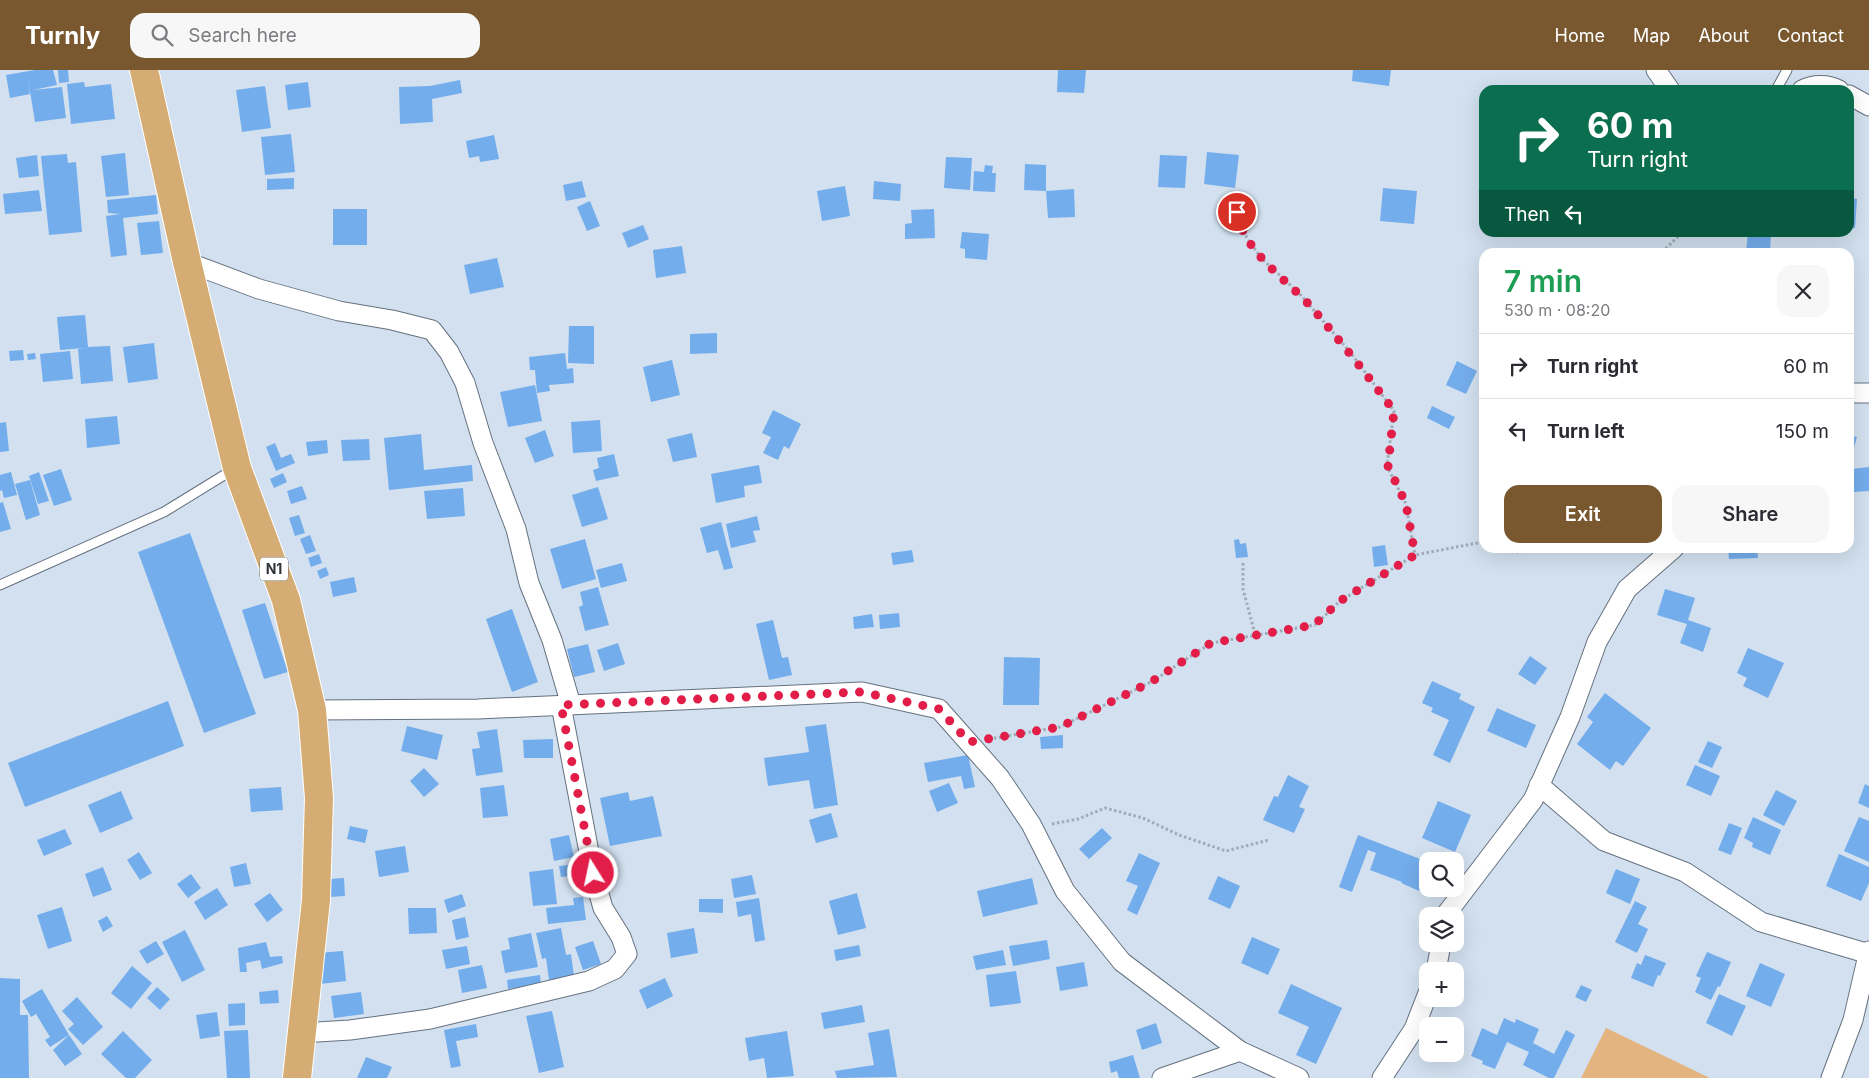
<!DOCTYPE html>
<html lang="en">
<head>
<meta charset="utf-8">
<style>
	body { margin:0; font-family:Inter,sans-serif; background:#f7f7f7; color:#2b2b33; height:100vh; display:flex; flex-direction:column; font-size:19px; white-space:nowrap }
	* { box-sizing:border-box; margin:0 }
	p { font-size:16px; color:#7c7c81 }
	.icon { flex:none; width:28px; height:28px; fill:none; stroke:currentColor; stroke-width:2; stroke-linecap:round; stroke-linejoin:round }
	.map { position:relative; flex:1; overflow:hidden }
	.panel { position:absolute; left:1479px; top:178px; width:375px; height:305px; display:flex; flex-direction:column; background:#fff; border-radius:15px; box-shadow:0 5px 20px #0002 }
	.panel>* { flex:none }
	.banner { position:absolute; left:1479px; top:15px; width:375px; height:152px; border-radius:15px; box-shadow:0 5px 20px #0002; background:#0b6e4f; color:#fff; overflow:hidden }
	.tools { position:absolute; left:1419px; top:782px; display:grid; gap:10px }
	.tools a { display:grid; place-items:center; width:45px; height:45px; border-radius:10px; background:#fff; box-shadow:0 5px 20px #0002; font-size:25px }
	.pin { position:absolute; display:grid; place-items:center; width:42px; height:42px; color:#fff; margin:-21px; border:2px solid #fff; border-radius:50%; box-shadow:0 1px 5px #0007 }
	.me { position:absolute; width:55px; margin:-28px; rotate:350deg; stroke-linejoin:round; filter:drop-shadow(0 0 4px #0008) }
	.turn { display:flex; align-items:center; gap:18px; height:105px; padding:0 25px; font-size:22px }
	.turn .icon { width:65px; height:65px; stroke-width:2.5 }
	.turn b { display:block; font-size:35px; line-height:42px }
	.then { display:flex; align-items:center; height:48px; padding:0 25px; background:#0003; gap:10px; font-size:19px }
	.round { display:grid; place-items:center; flex:none; width:52px; height:52px; border-radius:15px; background:#f7f7f7 }
	.overview { display:flex; align-items:center; justify-content:space-between; height:85px; padding:0 25px }
	h1 { font-size:30px; font-weight:600; line-height:38px; color:#1e9e55 }
	.button { display:flex; gap:10px; margin-top:auto; padding:10px 25px }
	.button a { flex:1; height:58px; border-radius:15px; background:#79572f; color:#fff; font-size:20px; font-weight:600; line-height:58px; text-align:center }
	.button a+a { background:#f7f7f7; color:#2b2b33 }
	ul { padding:0; list-style:none }
	li { display:flex; align-items:center; gap:15px; height:65px; padding:0 25px; border-top:1px solid #e1e1e2 }
	li div { flex:1 }
	li b { display:block; font-size:19px }
	li em { font-style:normal }
	header { display:flex; align-items:center; gap:30px; box-sizing:border-box; height:70px; padding:0 25px; background:#79572f; color:#fff }
	header strong { font-size:24px }
	nav { display:flex; gap:28px; margin-inline-start:auto; font-size:18px }
	.search { width:350px; height:45px; background:#f7f7f7; display:flex; align-items:center; gap:12px; box-sizing:border-box; padding:0 18px; border-radius:15px; color:#7c7c81; font-size:19px }
	.map>svg:first-child { display:block }
	.green { fill:#e3b380 }
	.building { fill:#74adec }
	.lines { fill:none; stroke-linecap:round; stroke-linejoin:round }
	.service-casing { stroke:#65717f; stroke-width:11 }
	.minor-casing { stroke:#65717f; stroke-width:21 }
	.primary-casing { stroke:#fff; stroke-width:30 }
	.path { stroke:#a0abb7; stroke-width:3; stroke-dasharray:2.5 2.5; stroke-linecap:butt }
	.service { stroke:#fff; stroke-width:9 }
	.minor { stroke:#fff; stroke-width:19 }
	.primary { stroke:#d5ad74; stroke-width:28 }
	.route { stroke:#e11d48; stroke-width:9; stroke-dasharray:0 16.2 }
	.labels { text-anchor:middle; stroke-width:4.5; stroke-linejoin:round; paint-order:stroke }
	.shield { fill:#fff; stroke:#6d7175; stroke-width:1 }
	.shield-label { font-size:14px; font-weight:bold; fill:#2f343a }
</style>
</head>
<body>
<header>
<strong>Turnly</strong>
<div class="search"><svg class="icon" aria-label="search" viewBox="0 0 24 24"><circle cx="10" cy="10" r="6"/><path d="M15 15l6 6"/></svg>Search here</div>
<nav><a>Home</a><a>Map</a><a>About</a><a>Contact</a></nav>
</header>
<div class="map">
<svg width="1869" height="1008" viewBox="0 0 1869 1008">
	<rect width="100%" height="100%" fill="#d2e0ef"/>
	<polygon class="green" points="1606,958 1710,1008 1581,1008"/>
	<g class="building">
		<polygon points="35,0 53,0 57,15 33,20 62,17 66,48 35,52 28,9 30,24 10,28 6,5"/>
		<polygon points="58,0 68,0 69,12 59,13"/>
		<polygon points="1058,0 1086,0 1084,23 1057,22"/>
		<polygon points="1353,0 1391,0 1389,16 1352,11"/>
		<polygon points="460,10 462,23 432,29 433,52 400,54 399,17 430,16"/>
		<polygon points="84,12 85,17 111,14 115,49 71,54 67,14"/>
		<polygon points="308,12 311,37 288,40 285,15"/>
		<polygon points="265,16 271,58 242,62 236,20"/>
		<polygon points="291,64 295,102 265,105 261,67"/>
		<polygon points="494,65 499,89 480,92 479,86 469,88 466,71"/>
		<polygon points="1207,82 1239,85 1235,118 1204,114"/>
		<polygon points="125,83 129,125 106,127 101,86"/>
		<polygon points="67,84 68,93 76,92 82,162 49,165 41,86"/>
		<polygon points="37,85 39,106 19,108 16,88"/>
		<polygon points="1160,85 1187,86 1185,118 1158,117"/>
		<polygon points="946,87 972,88 970,120 944,118"/>
		<polygon points="1025,94 1046,95 1046,121 1074,119 1075,147 1048,148 1046,121 1024,120"/>
		<polygon points="985,95 993,96 992,103 996,103 995,122 973,121 974,101 984,102"/>
		<polygon points="294,108 294,119 267,120 267,109"/>
		<polygon points="582,111 586,127 566,131 563,115"/>
		<polygon points="874,111 901,114 900,131 873,129"/>
		<polygon points="845,116 850,146 822,151 817,121"/>
		<polygon points="1383,118 1417,121 1414,154 1380,151"/>
		<polygon points="39,120 42,141 5,144 3,124"/>
		<polygon points="156,125 158,144 123,148 127,185 111,187 106,146 120,144 108,143 107,130"/>
		<polygon points="1849,128 1857,129 1855,158 1849,158"/>
		<polygon points="590,131 600,156 587,161 577,137"/>
		<rect x="333" y="139" width="34" height="36"/>
		<polygon points="934,139 935,168 905,169 905,154 912,153 911,140"/>
		<polygon points="159,151 163,183 141,185 137,153"/>
		<polygon points="643,155 649,169 628,178 622,163"/>
		<polygon points="962,162 989,164 987,190 965,188 965,179 960,178"/>
		<polygon points="1748,162 1771,163 1770,182 1746,182"/>
		<polygon points="1775,162 1797,162 1796,166 1775,164"/>
		<polygon points="682,176 686,203 656,208 653,180"/>
		<polygon points="497,188 504,217 470,224 464,195"/>
		<polygon points="85,245 88,277 110,276 113,311 81,314 78,279 84,278 60,280 57,247"/>
		<polygon points="569,256 594,256 594,294 568,293"/>
		<polygon points="717,263 717,283 690,284 690,264"/>
		<polygon points="154,273 158,309 128,313 123,277"/>
		<polygon points="23,280 24,290 10,291 9,281"/>
		<polygon points="70,281 73,309 43,312 40,284"/>
		<polygon points="35,283 36,289 28,290 27,284"/>
		<polygon points="565,283 567,299 573,298 574,313 549,315 550,321 537,323 535,300 530,300 529,287"/>
		<polygon points="672,290 680,325 651,332 643,297"/>
		<polygon points="1457,291 1477,301 1466,324 1446,315"/>
		<polygon points="535,315 542,351 508,357 500,322"/>
		<polygon points="1432,336 1455,347 1449,359 1427,348"/>
		<polygon points="773,340 801,354 789,379 784,376 778,390 763,383 771,367 762,363"/>
		<polygon points="117,346 120,374 87,378 85,349"/>
		<polygon points="600,350 602,381 573,383 571,352"/>
		<polygon points="6,352 9,381 0,382 0,353"/>
		<polygon points="545,360 554,386 535,393 525,368"/>
		<polygon points="692,363 697,387 673,392 667,369"/>
		<polygon points="421,364 424,400 472,395 473,411 389,420 384,368"/>
		<polygon points="1849,365 1857,367 1849,394"/>
		<polygon points="369,369 370,390 343,391 341,370"/>
		<polygon points="327,370 328,383 308,386 306,372"/>
		<polygon points="275,373 281,388 291,384 295,393 276,401 266,377"/>
		<polygon points="614,384 619,406 596,411 593,400 599,398 597,388"/>
		<polygon points="759,395 762,413 744,416 745,427 716,433 711,404"/>
		<polygon points="1869,397 1869,421 1854,422 1852,399"/>
		<polygon points="61,399 72,430 54,436 43,405"/>
		<polygon points="11,402 17,425 4,428 2,420 0,421 0,405"/>
		<polygon points="39,402 49,431 38,434 29,406"/>
		<polygon points="283,403 287,412 274,418 270,409"/>
		<polygon points="30,410 40,445 26,450 15,414"/>
		<polygon points="302,416 307,429 291,434 287,421"/>
		<polygon points="598,417 608,449 582,457 572,425"/>
		<polygon points="463,418 465,446 427,449 424,421"/>
		<polygon points="3,432 11,459 0,462 0,433"/>
		<polygon points="1849,441 1850,441 1852,465 1849,465"/>
		<polygon points="299,445 305,463 295,466 289,448"/>
		<polygon points="757,446 760,460 753,461 756,472 731,478 726,454"/>
		<polygon points="721,452 733,498 724,500 718,480 707,483 700,458"/>
		<polygon points="190,463 256,644 204,663 138,482"/>
		<polygon points="310,465 316,481 306,484 300,469"/>
		<polygon points="585,469 596,509 562,519 550,479"/>
		<polygon points="1239,469 1240,474 1246,473 1248,487 1236,488 1234,470"/>
		<polygon points="1385,475 1388,495 1374,497 1372,477"/>
		<polygon points="1728,478 1757,478 1758,488 1729,489"/>
		<polygon points="912,480 914,492 893,495 891,483"/>
		<polygon points="319,484 322,493 311,497 308,488"/>
		<polygon points="622,493 627,511 601,518 596,500"/>
		<polygon points="326,497 329,505 320,509 317,501"/>
		<polygon points="354,507 357,522 333,527 330,512"/>
		<polygon points="598,517 609,555 585,561 579,537 583,535 580,522"/>
		<polygon points="1665,519 1695,528 1688,550 1711,558 1703,582 1680,573 1687,554 1657,545"/>
		<polygon points="265,533 288,602 264,609 242,540"/>
		<polygon points="512,539 538,612 512,622 486,549"/>
		<polygon points="899,543 900,557 880,559 879,545"/>
		<polygon points="872,544 874,557 854,559 853,547"/>
		<polygon points="773,550 782,588 788,587 792,605 769,610 756,554"/>
		<polygon points="618,573 625,594 604,601 597,580"/>
		<polygon points="588,574 595,602 574,607 567,579"/>
		<polygon points="1748,578 1784,593 1768,628 1743,616 1747,608 1737,603"/>
		<polygon points="1530,586 1547,598 1535,615 1518,604"/>
		<polygon points="1004,587 1040,588 1039,635 1003,635"/>
		<polygon points="1432,611 1461,624 1459,629 1475,637 1450,693 1433,685 1449,650 1431,642 1433,638 1422,633"/>
		<polygon points="1605,623 1651,658 1623,696 1616,691 1610,700 1577,674 1593,652 1587,647"/>
		<polygon points="168,631 184,676 25,737 8,693"/>
		<polygon points="1497,638 1536,655 1526,678 1487,661"/>
		<polygon points="826,654 838,735 814,739 809,710 768,716 764,688 809,682 805,657"/>
		<polygon points="407,656 443,665 437,690 401,681"/>
		<polygon points="497,659 503,702 476,706 472,679 480,678 477,662"/>
		<polygon points="1063,665 1063,678 1041,679 1040,667"/>
		<polygon points="553,669 553,688 524,688 523,670"/>
		<polygon points="1708,671 1722,677 1712,698 1698,692"/>
		<polygon points="968,685 975,717 964,719 961,706 928,712 924,693"/>
		<polygon points="1695,695 1720,706 1711,726 1686,715"/>
		<polygon points="424,698 439,714 424,727 410,711"/>
		<polygon points="1288,705 1309,716 1299,737 1305,739 1294,763 1263,750 1274,726 1278,727"/>
		<polygon points="949,713 958,733 937,742 929,721"/>
		<polygon points="1865,714 1869,716 1869,738 1858,733"/>
		<polygon points="504,715 508,746 483,748 480,718"/>
		<polygon points="281,717 283,740 251,742 249,719"/>
		<polygon points="1776,720 1797,731 1784,756 1763,745"/>
		<polygon points="121,721 133,749 100,763 88,735"/>
		<polygon points="628,722 630,731 653,726 662,766 610,776 600,728"/>
		<polygon points="1438,731 1471,745 1455,782 1422,768"/>
		<polygon points="831,743 838,767 816,773 809,750"/>
		<polygon points="1753,747 1781,760 1770,785 1752,777 1753,773 1744,768"/>
		<polygon points="1859,747 1869,751 1869,792 1844,781"/>
		<polygon points="1729,753 1742,758 1731,785 1718,780"/>
		<polygon points="350,756 368,760 365,773 347,769"/>
		<polygon points="1102,758 1112,768 1089,789 1079,779"/>
		<polygon points="65,759 72,774 44,786 37,770"/>
		<polygon points="569,765 574,787 554,791 550,769"/>
		<polygon points="1358,765 1428,792 1428,819 1437,819 1433,827 1401,813 1402,812 1370,800 1376,783 1368,780 1352,822 1339,817"/>
		<polygon points="405,776 409,802 379,807 375,781"/>
		<polygon points="139,782 152,803 140,810 127,790"/>
		<polygon points="1139,783 1160,793 1137,845 1127,840 1138,816 1126,811"/>
		<polygon points="1839,784 1869,797 1869,813 1861,831 1826,816"/>
		<polygon points="246,793 251,814 234,817 230,797"/>
		<polygon points="577,794 578,805 561,807 559,796"/>
		<polygon points="103,797 112,820 93,827 85,804"/>
		<polygon points="553,799 557,834 533,836 529,802"/>
		<polygon points="1616,799 1640,809 1630,834 1606,823"/>
		<polygon points="191,804 201,818 188,828 177,814"/>
		<polygon points="752,805 756,824 734,828 731,809"/>
		<polygon points="1218,806 1240,816 1230,839 1208,829"/>
		<polygon points="344,808 345,826 330,827 329,809"/>
		<polygon points="1032,808 1038,834 983,847 977,821"/>
		<polygon points="217,818 228,835 205,850 194,832"/>
		<polygon points="270,823 283,840 267,852 254,834"/>
		<polygon points="857,823 866,858 838,865 829,831"/>
		<polygon points="462,824 466,836 448,843 444,830"/>
		<polygon points="583,827 586,850 548,854 546,838 574,835 573,828"/>
		<polygon points="759,828 765,870 755,872 751,844 738,847 736,832"/>
		<polygon points="699,829 723,829 723,843 699,842"/>
		<polygon points="1635,831 1647,837 1638,854 1648,859 1637,883 1615,872"/>
		<polygon points="62,837 72,871 48,879 37,845"/>
		<polygon points="408,838 436,838 437,863 409,864"/>
		<polygon points="107,846 113,856 103,862 98,851"/>
		<polygon points="465,847 469,867 456,870 452,850"/>
		<polygon points="561,858 566,885 571,884 574,906 549,910 546,888 542,889 536,863"/>
		<polygon points="694,858 698,883 671,888 667,863"/>
		<polygon points="185,860 205,900 182,912 162,872"/>
		<polygon points="531,863 538,897 505,903 501,881 510,879 508,868"/>
		<polygon points="1252,867 1280,879 1268,905 1241,893"/>
		<polygon points="1047,870 1050,889 1013,896 1009,876"/>
		<polygon points="156,871 164,884 147,894 139,881"/>
		<polygon points="593,871 601,894 583,900 575,877"/>
		<polygon points="266,872 270,887 282,886 283,893 262,899 260,890 246,893 247,902 240,902 238,878"/>
		<polygon points="859,875 861,886 836,891 834,880"/>
		<polygon points="467,876 470,894 446,899 442,880"/>
		<polygon points="1003,880 1006,895 976,900 973,886"/>
		<polygon points="343,881 346,911 320,914 317,883"/>
		<polygon points="1707,882 1731,892 1720,917 1718,916 1711,930 1695,922 1701,908 1696,906"/>
		<polygon points="1645,885 1666,893 1660,906 1658,905 1653,917 1631,908 1637,893 1641,895"/>
		<polygon points="1084,892 1088,916 1060,921 1056,897"/>
		<polygon points="1760,893 1785,904 1771,937 1746,926"/>
		<polygon points="482,895 487,918 462,923 458,900"/>
		<polygon points="132,896 152,913 131,939 111,923"/>
		<polygon points="1016,901 1021,933 990,937 986,905"/>
		<polygon points="540,905 541,914 508,919 507,910"/>
		<polygon points="0,908 20,909 20,945 28,945 29,1008 0,1008"/>
		<polygon points="665,908 673,926 647,939 639,920"/>
		<polygon points="1291,914 1342,938 1316,994 1296,985 1309,957 1278,943"/>
		<polygon points="1581,915 1592,920 1586,932 1575,927"/>
		<polygon points="157,917 170,929 160,940 147,928"/>
		<polygon points="42,919 69,965 50,977 45,970 50,967 36,944 31,947 22,931"/>
		<polygon points="278,920 279,933 260,934 259,922"/>
		<polygon points="361,922 364,944 334,948 331,926"/>
		<polygon points="1719,924 1746,936 1732,966 1706,953"/>
		<polygon points="77,927 103,957 83,975 68,959 74,954 62,941"/>
		<polygon points="245,933 245,955 229,956 228,934"/>
		<polygon points="862,935 865,952 824,959 821,943"/>
		<polygon points="552,941 564,997 539,1003 526,946"/>
		<polygon points="217,942 220,966 200,969 196,945"/>
		<polygon points="1504,948 1515,953 1516,949 1539,959 1533,973 1554,984 1566,960 1575,965 1554,1008 1549,1008 1523,995 1529,982 1507,972 1495,999 1482,994 1483,991 1471,986 1482,958 1497,965"/>
		<polygon points="1156,953 1162,973 1142,980 1136,960"/>
		<polygon points="476,954 478,967 456,971 461,996 451,998 444,960"/>
		<polygon points="889,959 897,1007 837,1008 835,1001 874,995 868,963"/>
		<polygon points="248,960 250,1008 227,1008 224,961"/>
		<polygon points="123,961 152,990 135,1008 126,1008 101,984"/>
		<polygon points="787,961 794,1006 767,1008 764,988 749,991 745,968"/>
		<polygon points="69,965 82,984 65,996 53,980"/>
		<polygon points="1133,985 1140,1008 1119,1008 1117,1001 1111,1003 1109,992"/>
		<polygon points="366,987 392,997 387,1008 357,1008"/>
	</g>
	<g class="lines">
		<defs>
			<g id="service">
				<polyline points="1776,20 1787,0"/>
				<polyline points="0,515 164,442 234,399"/>
			</g>
			<g id="minor">
				<polyline points="1656,0 1670,20"/>
				<path d="M1802,20C1813,14 1828,14 1839,20"/>
				<polyline points="1849,25 1869,36"/>
				<polyline points="187,192 259,219 339,241 392,250 432,260 449,282 465,313 483,373 516,459 529,513 552,570 571,635"/>
				<polyline points="1849,323 1869,323"/>
				<polyline points="312,640 478,639 862,622 939,639 1000,708 1031,754 1065,821 1122,892 1240,981 1299,1008"/>
				<polyline points="1539,715 1604,771 1685,802 1761,852 1869,884"/>
				<polyline points="1446,846 1447,843 1533,730 1570,647 1597,572 1627,519 1674,478"/>
				<polyline points="1436,901 1441,874"/>
				<polyline points="301,963 350,960 430,949 589,911 615,899 627,884 621,867 603,838 593,803 561,635"/>
				<polyline points="1162,1008 1240,981"/>
				<polyline points="1382,1008 1414,959 1428,923"/>
				<polyline points="1831,1008 1853,950 1869,881"/>
			</g>
			<polyline id="primary" points="144,0 187,192 237,398 286,530 312,640 319,728 316,830 297,1008"/>
		</defs>
		<use href="#service" class="service-casing"/>
		<use href="#minor" class="minor-casing"/>
		<use href="#primary" class="primary-casing"/>
		<g class="path">
			<polyline points="1235,128 1239,156 1261,188 1298,222 1350,282 1394,341 1387,396 1406,434 1415,485"/>
			<polyline points="1662,182 1683,162"/>
			<polyline points="1496,478 1513,482 1614,478"/>
			<polyline points="1243,493 1243,519 1255,564"/>
			<polyline points="989,669 1060,657 1151,612 1211,573 1315,555 1340,531 1415,485 1477,473 1484,474"/>
			<polyline points="1052,754 1078,749 1105,738 1143,748 1179,765 1226,781 1269,770"/>
		</g>
		<use href="#service" class="service"/>
		<use href="#minor" class="minor"/>
		<use href="#primary" class="primary"/>
	</g>
	<g class="lines">
		<path class="route" d="M593,803L561,635L862,622L939,639L969,672L1060,657L1151,612L1211,573L1314,555L1340,531L1415,485L1406,434L1388,396L1394,341C1368,306 1341,272 1313,239C1287,209 1244,183 1237,142"/>
	</g>
	<g class="labels">
		<rect class="shield" x="260" y="487.5" width="28" height="23" rx="4"/>
		<g class="shield-label">
			<text x="274" y="504">N1</text>
		</g>
	</g>
</svg>
<div class="tools">
<a><svg class="icon" aria-label="search" viewBox="0 0 24 24"><circle cx="10" cy="10" r="6"/><path d="M15 15l6 6"/></svg></a>
<a><svg class="icon" aria-label="layers" viewBox="0 0 24 24"><path d="M12 4l9 5-9 5-9-5zM3 14l9 5 9-5"/></svg></a>
<a>+</a>
<a>−</a>
</div>
<div class="pin" style="left:1237px;top:142px;background:#d93025"><svg class="icon" aria-label="arrive" viewBox="0 0 24 24"><path d="M6 21V4h12l-3 4 3 4H6"/></svg></div>
<svg class="me" style="left:593px;top:803px" viewBox="-20 -20 40 40"><circle r="17" fill="#e11d48" stroke="#fff" stroke-width="3"/><path d="M0-11L8 9 0 5-8 9z" fill="#fff"/></svg>
<div class="banner">
<div class="turn"><svg class="icon" aria-label="right" viewBox="0 0 24 24"><path d="M7 20v-9h11M14 6l5 5-5 5"/></svg><div><b>60 m</b>Turn right</div></div>
<div class="then">Then<svg class="icon" aria-label="left" viewBox="0 0 24 24"><path d="M17 20v-9H6M10 6l-5 5 5 5"/></svg></div>
</div>
<section class="panel">
<div class="overview"><div><h1>7 min</h1><p>530 m · 08:20</p></div><a class="round"><svg class="icon" aria-label="close" viewBox="0 0 24 24"><path d="M6 6l12 12M18 6L6 18"/></svg></a></div>
<ul>
<li><svg class="icon" aria-label="right" viewBox="0 0 24 24"><path d="M7 20v-9h11M14 6l5 5-5 5"/></svg><div><b>Turn right</b></div><em>60 m</em></li>
<li><svg class="icon" aria-label="left" viewBox="0 0 24 24"><path d="M17 20v-9H6M10 6l-5 5 5 5"/></svg><div><b>Turn left</b></div><em>150 m</em></li>
</ul>
<div class="button"><a>Exit</a><a>Share</a></div>
</section>
</div>
</body>
</html>
